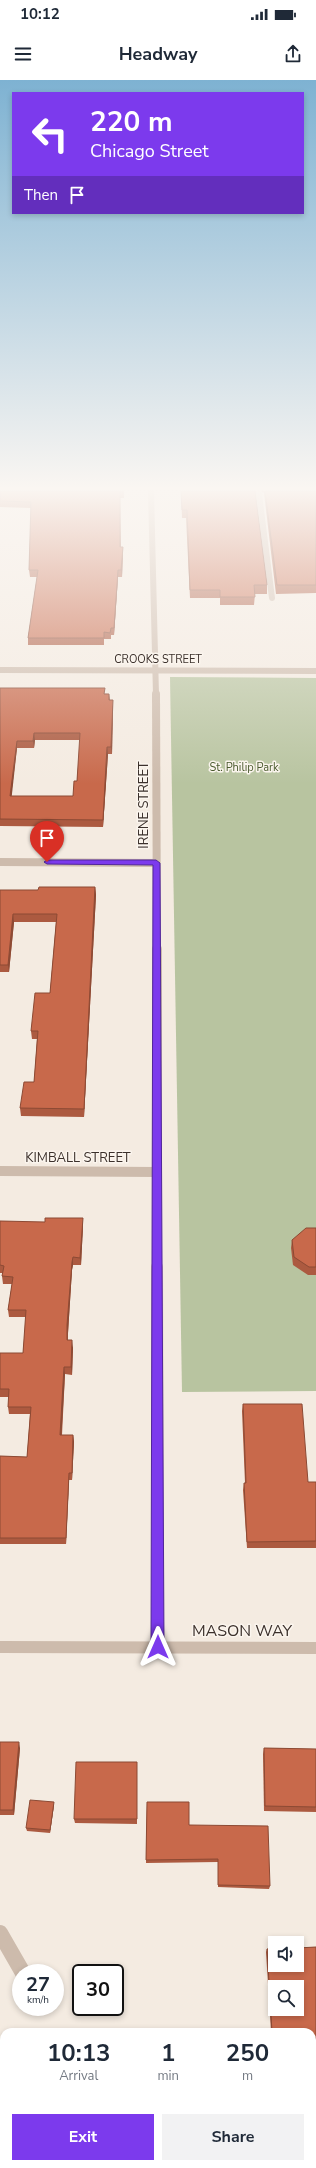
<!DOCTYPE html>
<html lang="en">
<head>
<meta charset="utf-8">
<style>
	body { margin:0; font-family:"Nunito Sans",sans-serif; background:#f2f2f3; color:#1f2937; height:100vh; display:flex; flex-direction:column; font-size:15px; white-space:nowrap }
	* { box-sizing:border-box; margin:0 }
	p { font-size:13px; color:#747a83 }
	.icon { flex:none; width:22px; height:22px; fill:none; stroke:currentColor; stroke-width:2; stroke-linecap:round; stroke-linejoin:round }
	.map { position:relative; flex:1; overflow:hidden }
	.panel { position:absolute; left:0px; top:1948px; width:316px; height:140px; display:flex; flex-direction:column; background:#fff; border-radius:12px 12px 0 0; box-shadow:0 2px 6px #0003 }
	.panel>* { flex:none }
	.top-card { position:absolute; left:12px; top:12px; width:292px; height:122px; border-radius:0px; box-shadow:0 2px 6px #0003; background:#7c3aed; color:#fff; overflow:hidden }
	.tools { position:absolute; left:268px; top:1856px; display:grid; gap:8px }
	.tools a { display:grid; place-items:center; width:36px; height:36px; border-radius:0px; background:#fff; box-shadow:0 2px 6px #0003; font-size:20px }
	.speed { position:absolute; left:12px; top:1884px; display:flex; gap:8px; font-size:20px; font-weight:700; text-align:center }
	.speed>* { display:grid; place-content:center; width:52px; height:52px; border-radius:50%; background:#fff; box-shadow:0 2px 6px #0003; line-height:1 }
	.speed small { font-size:10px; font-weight:400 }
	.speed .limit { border:2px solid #111; border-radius:6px; background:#fff; color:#111 }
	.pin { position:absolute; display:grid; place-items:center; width:34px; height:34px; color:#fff; margin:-41px -17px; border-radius:50% 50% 50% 0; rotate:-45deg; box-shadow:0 0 4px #0007 }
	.pin .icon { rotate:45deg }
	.me { position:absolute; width:44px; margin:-22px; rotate:0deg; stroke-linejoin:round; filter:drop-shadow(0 0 3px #0008) }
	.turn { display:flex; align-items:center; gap:14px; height:84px; padding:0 12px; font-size:18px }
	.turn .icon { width:52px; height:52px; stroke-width:2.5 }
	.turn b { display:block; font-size:28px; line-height:34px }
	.then { display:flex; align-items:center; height:38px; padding:0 12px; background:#0003; gap:8px; font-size:15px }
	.eta { display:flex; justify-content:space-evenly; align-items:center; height:68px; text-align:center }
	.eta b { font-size:24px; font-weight:700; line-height:28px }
	.primary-button { display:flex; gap:8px; margin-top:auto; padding:8px 12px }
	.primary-button a { flex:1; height:46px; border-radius:0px; background:#7c3aed; color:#fff; font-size:16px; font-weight:700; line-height:46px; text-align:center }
	.primary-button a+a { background:#f2f2f3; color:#1f2937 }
	.status { display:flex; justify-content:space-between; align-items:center; height:28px; padding:0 20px; background:#fff; direction:ltr }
	.status svg { height:11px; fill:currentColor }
	header { display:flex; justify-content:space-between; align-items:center; height:52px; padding:0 12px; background:#fff; font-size:18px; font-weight:700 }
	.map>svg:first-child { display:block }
	.green { fill:#b8c4a0 }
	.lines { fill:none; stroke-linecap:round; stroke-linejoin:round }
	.lane-far1 { stroke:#cdbbac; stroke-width:6 }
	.lane { stroke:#cdbbac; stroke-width:16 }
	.street-far3 { stroke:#cdbbac; stroke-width:6 }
	.street-far2 { stroke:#cdbbac; stroke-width:8 }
	.street-far1 { stroke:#cdbbac; stroke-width:10 }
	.street { stroke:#cdbbac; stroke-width:12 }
	.wall { fill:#ac5a40; fill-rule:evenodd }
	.shaded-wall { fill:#8c4a34 }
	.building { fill:#c8694b; stroke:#8c4a34; fill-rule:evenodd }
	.route { fill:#7c3aed; stroke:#51269a }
	.labels { text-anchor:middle; stroke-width:3; stroke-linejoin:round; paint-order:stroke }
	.far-street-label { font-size:11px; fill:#3b302b; stroke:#fbf5ee }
	.far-park-label { font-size:11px; fill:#4a5a2e; stroke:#fbf5ee }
	.street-label { font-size:13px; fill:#3b302b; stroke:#fbf5ee }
	.near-street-label { font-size:16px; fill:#3b302b; stroke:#fbf5ee }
</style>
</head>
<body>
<div class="status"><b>10:12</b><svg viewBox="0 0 49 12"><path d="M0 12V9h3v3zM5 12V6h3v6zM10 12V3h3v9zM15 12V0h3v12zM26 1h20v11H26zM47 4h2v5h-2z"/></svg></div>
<header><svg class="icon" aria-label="menu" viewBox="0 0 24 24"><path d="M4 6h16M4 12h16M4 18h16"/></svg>Headway<svg class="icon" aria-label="share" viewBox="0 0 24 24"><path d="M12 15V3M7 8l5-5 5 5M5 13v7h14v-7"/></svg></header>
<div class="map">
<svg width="316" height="2088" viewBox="0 0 316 2088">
	<rect width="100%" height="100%" fill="#f4ebe1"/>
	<polygon class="green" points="170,597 316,598 316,1311 182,1312"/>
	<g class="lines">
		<polyline class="lane-far1" points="259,414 272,518"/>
		<polyline class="lane" points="0,1853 23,1893"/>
		<g class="street-far3">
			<polyline points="151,411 156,615"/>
			<polyline points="0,590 316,591"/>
		</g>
		<g class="street-far2">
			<polyline points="156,614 157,870"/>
			<polyline points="0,782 156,783"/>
		</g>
		<g class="street-far1">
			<polyline points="157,869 157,1188"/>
			<polyline points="0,1091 157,1092"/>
		</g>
		<g class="street">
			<polyline points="157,1187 158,1567"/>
			<polyline points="0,1567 316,1568"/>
		</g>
	</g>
	<g class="wall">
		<polygon points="0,411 124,411 124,418 120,418 121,467 123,467 123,474 122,497 118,497 114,555 111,555 111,559 104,559 104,565 28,565 28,558 37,497 30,497 29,490 31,428 0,427"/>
		<polygon points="181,411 257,411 255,413 267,505 267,514 255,514 254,525 220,525 220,518 190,518 186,438 182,438"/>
		<polygon points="261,411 316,411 316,513 276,514 264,413"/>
		<path d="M0,608L109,614L110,620L113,627L112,674H108L103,747L0,746ZM35,660H80L77,701L73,716H11L17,668H34Z"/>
		<polygon points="95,807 96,815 84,1037 21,1036 20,1028 34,1002 37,959 32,959 31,951 50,913 56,842 14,842 9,892 0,892 0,810 38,810"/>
		<polygon points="0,1141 83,1146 81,1185 73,1185 72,1190 68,1253 68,1260 73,1268 72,1295 65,1294 62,1355 73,1355 74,1362 72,1400 69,1400 66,1464 0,1464 0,1376 27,1377 30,1334 9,1334 8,1327 9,1317 0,1317 0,1273 23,1273 26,1237 9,1237 8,1230 12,1204 3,1204 2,1196 3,1193 0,1193"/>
		<polygon points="316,1148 316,1195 308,1195 293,1185 291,1168 292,1160"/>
		<polygon points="243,1324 308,1402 316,1402 316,1468 247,1468 243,1410 244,1403 245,1403 242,1331"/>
		<polygon points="0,1662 20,1668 14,1735 0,1735"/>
		<polygon points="264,1668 316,1669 316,1732 264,1731 263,1674"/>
		<polygon points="137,1682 137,1744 75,1743 74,1739"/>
		<polygon points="147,1722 189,1745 270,1806 269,1809 218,1807 218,1782 146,1783"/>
		<polygon points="54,1725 50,1753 27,1751 26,1748"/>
		<path d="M316,1867V2088H279V2084H312V1952H271L266,1872L267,1869L275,1868V1885H297V1868ZM275,1907H297V1929H275Z"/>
	</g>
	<g class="shaded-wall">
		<polygon points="123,467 123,474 122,497 121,490"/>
		<polygon points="118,490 118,497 114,555 114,548"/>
		<polygon points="113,620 113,627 112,674 111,667"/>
		<polygon points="34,653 35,660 34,668 33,661"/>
		<polygon points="17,661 17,668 11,723 10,716"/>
		<polygon points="107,667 108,674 103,747 103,740"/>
		<polygon points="95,807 96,815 84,1037 84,1029"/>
		<polygon points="13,834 14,842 9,892 8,885"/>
		<polygon points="83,1138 83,1146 81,1185 80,1178"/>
		<polygon points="73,1177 73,1185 72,1190 68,1253 68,1267 67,1245 72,1182"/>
		<polygon points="72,1260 73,1268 72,1295 71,1287"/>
		<polygon points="64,1287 65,1294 61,1362 60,1355"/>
		<polygon points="73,1355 74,1362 72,1400 72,1393"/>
		<polygon points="69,1393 69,1400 66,1464 66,1458"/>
		<polygon points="19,1662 20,1668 14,1735 13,1730"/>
		<polygon points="54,1722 54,1725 50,1753 50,1750"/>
		<polygon points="4,2026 4,2032 0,2036 0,2030"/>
	</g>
	<g class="building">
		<polygon points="0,411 124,411 120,412 120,467 123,467 121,490 118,490 114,548 111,548 110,553 104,552 104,558 28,558 38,490 29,490 31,422 0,421"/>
		<polygon points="181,411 255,411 267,505 254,505 255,517 220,517 220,510 190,510 187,430 182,430"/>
		<polygon points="265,411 316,411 316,505 277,505"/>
		<path d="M0,608H105L104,614H109V620H113L111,667H107L103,740L0,739ZM34,653H80L77,701H74L73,716H10L17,661H33Z"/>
		<polygon points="39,807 95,807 84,1029 20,1028 24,1002 34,1002 38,951 31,951 35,913 50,913 57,834 13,834 8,885 0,885 0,810 38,810"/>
		<polygon points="45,1138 83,1138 80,1178 73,1177 72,1182 67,1245 67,1260 72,1260 71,1287 64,1287 60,1355 73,1355 72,1393 69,1393 66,1458 0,1458 0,1376 27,1377 31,1327 8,1327 9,1309 0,1309 0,1273 23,1273 26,1230 8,1230 13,1197 2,1196 4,1186 0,1185 0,1141 45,1142"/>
		<polygon points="306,1148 316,1148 316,1187 309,1187 294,1177 292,1160"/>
		<polygon points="243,1324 302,1324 308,1402 316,1402 316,1461 247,1462 244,1403 246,1403"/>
		<polygon points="0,1662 19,1662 13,1730 0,1730"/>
		<polygon points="264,1668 316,1669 316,1727 265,1726"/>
		<polygon points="76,1682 137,1682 137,1739 74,1739"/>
		<polygon points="30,1720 54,1722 50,1750 26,1748"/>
		<polygon points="147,1722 189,1722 189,1745 268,1746 270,1806 218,1805 218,1779 146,1780"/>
		<path d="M316,1867V2088H281V2084H312V1952H272L267,1869L275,1868V1885H297V1868ZM275,1907H297V1929H275Z"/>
		<polygon points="0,1991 4,1996 4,2026 0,2030"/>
	</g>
	<linearGradient id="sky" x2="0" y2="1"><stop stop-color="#7eb2d2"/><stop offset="0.58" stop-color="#faf6f2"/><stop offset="1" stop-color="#faf6f2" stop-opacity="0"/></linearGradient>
	<rect width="316" height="704" fill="url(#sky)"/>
	<polygon class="route" points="156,780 160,783 164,1567 162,1571 158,1573 153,1571 151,1567 153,785 47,784 44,782 47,780"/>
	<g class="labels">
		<g class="far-street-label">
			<text x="158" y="583">CROOKS STREET</text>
		</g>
		<g class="far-park-label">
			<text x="244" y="691">St. Philip Park</text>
		</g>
		<g class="street-label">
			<text transform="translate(143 725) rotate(-90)" y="5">IRENE STREET</text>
			<text x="78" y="1082">KIMBALL STREET</text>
		</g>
		<g class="near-street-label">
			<text x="242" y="1556">MASON WAY</text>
		</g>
	</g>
</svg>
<div class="tools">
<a><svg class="icon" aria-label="sound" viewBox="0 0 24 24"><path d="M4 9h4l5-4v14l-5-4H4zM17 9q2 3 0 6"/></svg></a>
<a><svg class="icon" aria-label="search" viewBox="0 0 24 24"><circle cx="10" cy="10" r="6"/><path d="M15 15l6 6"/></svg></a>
</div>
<div class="speed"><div>27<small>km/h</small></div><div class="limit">30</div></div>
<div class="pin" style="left:47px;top:782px;background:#d93025"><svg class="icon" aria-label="arrive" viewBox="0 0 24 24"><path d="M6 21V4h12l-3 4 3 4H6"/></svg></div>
<svg class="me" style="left:158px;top:1567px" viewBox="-20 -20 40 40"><path d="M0-17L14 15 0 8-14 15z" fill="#7c3aed" stroke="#fff" stroke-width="4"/></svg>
<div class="top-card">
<div class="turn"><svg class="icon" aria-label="left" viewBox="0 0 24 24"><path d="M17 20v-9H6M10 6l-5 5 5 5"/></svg><div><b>220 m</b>Chicago Street</div></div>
<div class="then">Then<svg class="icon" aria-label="arrive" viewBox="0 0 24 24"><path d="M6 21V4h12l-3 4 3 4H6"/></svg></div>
</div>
<section class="panel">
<div class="eta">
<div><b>10:13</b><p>Arrival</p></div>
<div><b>1</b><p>min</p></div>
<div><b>250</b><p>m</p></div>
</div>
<div class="primary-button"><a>Exit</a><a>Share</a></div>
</section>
</div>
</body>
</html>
